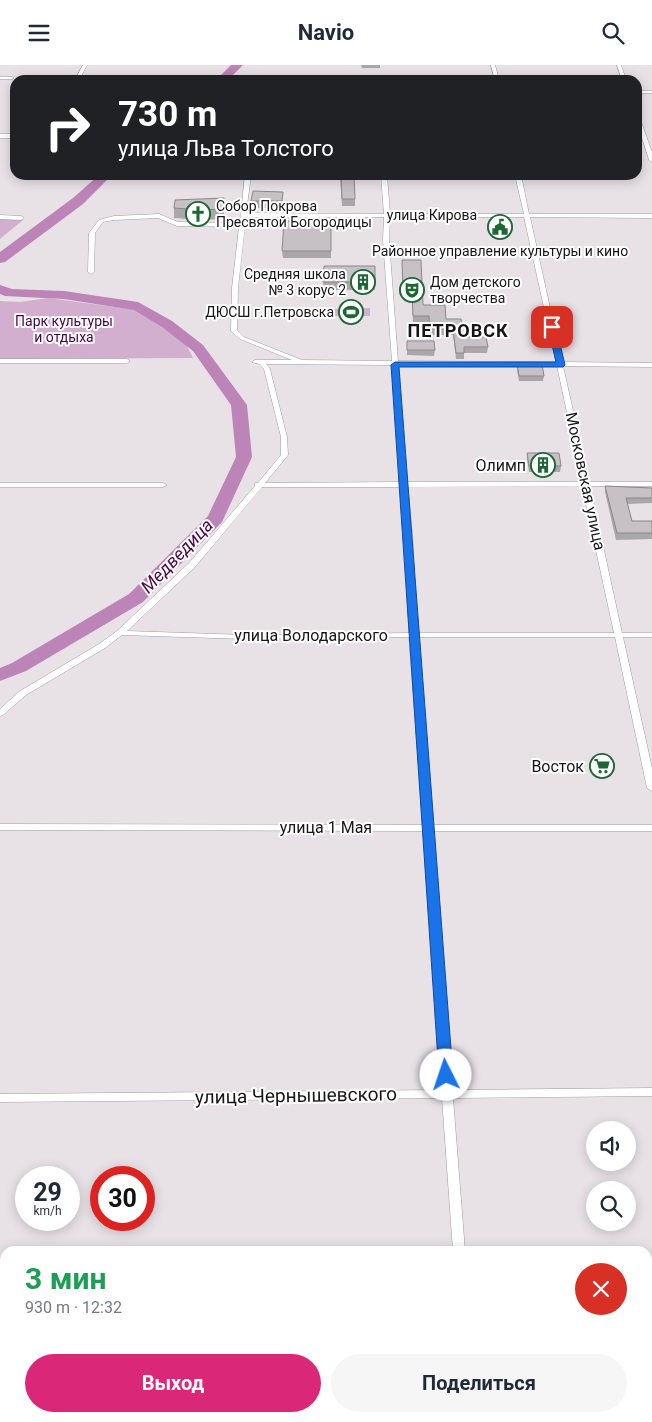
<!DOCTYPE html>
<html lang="ru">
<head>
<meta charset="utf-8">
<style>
	body { margin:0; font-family:Roboto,sans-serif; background:#f6f6f7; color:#1f2937; height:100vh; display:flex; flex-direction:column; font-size:19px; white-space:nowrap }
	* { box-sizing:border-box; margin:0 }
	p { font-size:16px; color:#747a83 }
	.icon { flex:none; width:28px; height:28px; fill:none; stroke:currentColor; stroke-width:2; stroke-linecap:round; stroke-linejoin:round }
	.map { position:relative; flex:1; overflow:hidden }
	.details { position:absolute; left:0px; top:1181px; width:652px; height:176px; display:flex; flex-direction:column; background:#fff; border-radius:15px 15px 0 0; box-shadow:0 2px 12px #0003 }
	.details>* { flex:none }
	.banner { position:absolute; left:10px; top:10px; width:632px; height:105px; border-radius:15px; box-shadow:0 2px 12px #0003; background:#202124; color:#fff; overflow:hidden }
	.controls { position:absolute; left:586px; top:1056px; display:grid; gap:10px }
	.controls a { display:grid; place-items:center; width:50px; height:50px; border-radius:50%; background:#fff; box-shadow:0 2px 12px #0003; font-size:25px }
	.speed { position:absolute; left:15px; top:1101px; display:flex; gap:10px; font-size:25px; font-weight:700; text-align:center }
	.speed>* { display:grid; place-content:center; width:65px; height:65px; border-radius:50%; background:#fff; box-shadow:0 2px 12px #0003; line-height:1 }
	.speed small { font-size:12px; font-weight:400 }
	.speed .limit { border:8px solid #d22; background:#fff; color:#111 }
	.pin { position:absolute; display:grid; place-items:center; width:42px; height:42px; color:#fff; margin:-21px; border-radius:10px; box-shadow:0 2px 8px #0006 }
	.me { position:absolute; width:55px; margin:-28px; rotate:356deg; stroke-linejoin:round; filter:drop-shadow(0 0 4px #0008) }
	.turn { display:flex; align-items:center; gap:18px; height:105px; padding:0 25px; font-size:22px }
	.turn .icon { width:65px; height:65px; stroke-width:2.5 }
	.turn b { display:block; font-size:35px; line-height:42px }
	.round { display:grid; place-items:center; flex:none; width:52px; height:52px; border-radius:26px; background:#f6f6f7 }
	.headline { display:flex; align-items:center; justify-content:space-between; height:85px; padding:0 25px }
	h1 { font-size:30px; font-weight:700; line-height:38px; color:#1e9e55 }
	.button { display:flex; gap:10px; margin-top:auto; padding:10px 25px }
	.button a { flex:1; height:58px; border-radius:30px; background:#db2777; color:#fff; font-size:20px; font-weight:700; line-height:58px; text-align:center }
	.button a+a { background:#f6f6f7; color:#1f2937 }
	header { display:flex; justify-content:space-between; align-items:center; height:65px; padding:0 25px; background:#fff; font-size:22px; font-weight:700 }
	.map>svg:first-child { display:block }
	.green { fill:#d3afcf }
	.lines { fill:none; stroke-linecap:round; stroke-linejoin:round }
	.river { fill:#bd84b8; fill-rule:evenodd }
	.minor-casing { stroke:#a19ca0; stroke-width:1 }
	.minor { fill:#fff; fill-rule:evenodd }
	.wall { fill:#aba6aa }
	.building { fill:#c7c1c6; stroke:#8b878b }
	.route { fill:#1a73e8; stroke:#114b97 }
	.labels { text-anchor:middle; stroke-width:4; stroke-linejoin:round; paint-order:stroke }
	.far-poi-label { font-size:14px; fill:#171617; stroke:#fff; text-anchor:start }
	.far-street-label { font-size:14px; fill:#171617; stroke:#fff }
	.far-park-label { font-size:14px; fill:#4a0247; stroke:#fff }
	.poi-label { font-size:16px; fill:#171617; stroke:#fff; text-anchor:end }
	.street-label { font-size:16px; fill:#171617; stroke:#fff }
	.far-district-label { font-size:18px; font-weight:bold; letter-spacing:1px; fill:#171617; stroke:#fff }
	.water-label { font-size:18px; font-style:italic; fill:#4f074c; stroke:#fff }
	.near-street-label { font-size:19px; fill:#171617; stroke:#fff }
</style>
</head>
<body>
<header><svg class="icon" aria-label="menu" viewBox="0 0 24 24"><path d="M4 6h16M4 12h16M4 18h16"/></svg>Navio<svg class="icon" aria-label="search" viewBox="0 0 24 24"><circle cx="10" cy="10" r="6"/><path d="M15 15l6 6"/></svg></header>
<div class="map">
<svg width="652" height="1357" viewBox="0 0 652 1357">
	<rect width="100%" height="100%" fill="#e8e2e7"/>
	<g class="green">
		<polygon points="0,154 23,155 0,174"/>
		<polygon points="48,233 138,245 186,279 193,293 0,294 0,236 20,237"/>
		<polygon points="370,243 370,251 333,251 333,244"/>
	</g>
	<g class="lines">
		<g class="river">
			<polygon points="231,0 243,0 228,15 216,15"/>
			<polygon points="99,110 112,110 83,139 5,197 0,198 0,187 73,133"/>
			<polygon points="0,220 12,224 64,226 138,237 172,256 203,280 247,340 252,392 222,457 143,537 26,606 0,616 0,603 12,598 129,529 208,451 236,392 231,340 193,286 162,262 134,245 64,234 5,231 0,229"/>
		</g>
		<defs>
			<g id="minor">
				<polygon points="83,0 87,0 79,15 75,15"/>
				<polygon points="491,0 495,0 499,15 495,15"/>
				<polygon points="617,0 621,0 626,15 622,15"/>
				<polygon points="0,12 12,12 14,13 12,14 0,14"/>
				<rect x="638" y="26" width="14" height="2"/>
				<polygon points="638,53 640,54 652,87 652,97 649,95 638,60"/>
				<rect x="0" y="69" width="15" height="4"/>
				<path d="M245,110H251L246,148L384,149L381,110H387L390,149H524L515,110H521L529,149H652V153L530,152L562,297L652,298V302L563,301L589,417H652V421H590L622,568H652V572H623L652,703V726L647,723L615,572H417L432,760H652V766H432L452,1025L652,1023V1031L453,1033L465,1186H453L442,1033L0,1037V1029L442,1025L423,766L0,765V759L423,760L409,572L245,574L122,570L105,583L26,630L3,650L0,651V644L20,626L99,579L117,566L189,498L255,421V418H258L281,390V372L264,304L259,299L252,297L255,295H292L240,274L231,266L232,223L239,162L177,161L158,153L114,155L103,157L95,168L94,207L91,209L88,207L89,168L99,155L114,151L159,149L178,157L240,158ZM246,152H384L383,175L392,296L302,295L244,272L237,265L238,223ZM390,152H524L556,297L398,296L389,175ZM266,299L392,300L401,417L265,418L288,390L287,372L270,304ZM399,300L557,301L582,417H408ZM582,421L614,568H417L413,479L408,422ZM262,422H401L405,479L409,568L245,570L127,566L195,502Z"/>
				<polygon points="0,150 21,151 24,153 21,155 0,154"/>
				<polygon points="0,294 127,294 130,296 127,298 0,298"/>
				<polygon points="0,418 163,418 167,420 163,422 0,422"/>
				<rect x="465" y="1352" width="12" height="5"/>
			</g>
		</defs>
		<use href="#minor" class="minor-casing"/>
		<use href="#minor" class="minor"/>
	</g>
	<g class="wall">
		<polygon points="361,0 380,0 380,3 362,3"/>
		<polygon points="340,110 355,134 355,141 342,141"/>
		<polygon points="283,127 282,143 252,143 251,136"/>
		<polygon points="224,133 224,154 203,155 174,153 174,143"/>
		<polygon points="331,156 331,193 283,193 282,186"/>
		<polygon points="402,195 423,240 446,254 463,272 488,282 487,288 464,288 464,294 456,294 453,270 430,270 429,257 413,257 412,233 403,233"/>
		<polygon points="324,201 375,217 375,225 323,225"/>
		<polygon points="407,276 435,285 434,291 407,290"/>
		<polygon points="517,299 544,311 543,316 519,316 517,305"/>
		<polygon points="527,388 561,401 560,407 529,407 527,394"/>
		<polygon points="605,421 652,423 652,438 627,439 632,456 652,456 652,474 616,475 605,427"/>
	</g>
	<g class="building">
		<polygon points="341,110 354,110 355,134 342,134"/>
		<polygon points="253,126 283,127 282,136 251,136"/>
		<polygon points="224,133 223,144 202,145 174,143 175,135"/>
		<polygon points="284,156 331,156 331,186 282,186"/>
		<polygon points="402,195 421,195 423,240 445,240 446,254 461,254 463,272 486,272 488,282 464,282 464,288 456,288 453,264 430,264 429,251 413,251 412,227 403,227"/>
		<polygon points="324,201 375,201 375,217 323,217"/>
		<polygon points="407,276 434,276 435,285 407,285"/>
		<polygon points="517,299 542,299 544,311 519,311"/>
		<polygon points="527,388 559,388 561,401 529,401"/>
		<polygon points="605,421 652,423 652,433 626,433 632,456 652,456 652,468 617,468"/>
	</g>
	<polygon class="route" points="552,260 556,262 565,300 563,302 399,302 453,1010 451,1014 446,1016 441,1014 439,1010 391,300 395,297 556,297 548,262"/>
	<defs>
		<symbol id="church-ring" viewBox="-11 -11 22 22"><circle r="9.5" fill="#fff" stroke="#1d6735" stroke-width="1.5"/><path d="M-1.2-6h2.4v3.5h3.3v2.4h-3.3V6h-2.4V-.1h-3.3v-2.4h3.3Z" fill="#1d6735"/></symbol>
		<symbol id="civic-ring" viewBox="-11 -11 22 22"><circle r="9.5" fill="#fff" stroke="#1d6735" stroke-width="1.5"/><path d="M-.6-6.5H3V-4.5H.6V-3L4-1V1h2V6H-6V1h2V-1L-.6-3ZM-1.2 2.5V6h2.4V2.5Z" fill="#1d6735"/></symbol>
		<symbol id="building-ring" viewBox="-11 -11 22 22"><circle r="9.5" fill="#fff" stroke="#1d6735" stroke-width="1.5"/><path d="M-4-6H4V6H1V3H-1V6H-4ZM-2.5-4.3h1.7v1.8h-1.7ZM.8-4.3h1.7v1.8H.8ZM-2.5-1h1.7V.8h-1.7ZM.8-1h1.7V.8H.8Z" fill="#1d6735"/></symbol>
		<symbol id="theatre-ring" viewBox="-11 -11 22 22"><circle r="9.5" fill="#fff" stroke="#1d6735" stroke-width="1.5"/><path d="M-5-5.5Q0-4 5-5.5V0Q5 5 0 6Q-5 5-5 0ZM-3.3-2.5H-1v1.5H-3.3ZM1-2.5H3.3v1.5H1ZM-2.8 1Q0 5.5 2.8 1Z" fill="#1d6735"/></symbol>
		<symbol id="stadium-ring" viewBox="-11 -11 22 22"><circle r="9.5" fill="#fff" stroke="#1d6735" stroke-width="1.5"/><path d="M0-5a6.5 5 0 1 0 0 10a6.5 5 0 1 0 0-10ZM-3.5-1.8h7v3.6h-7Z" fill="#1d6735"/></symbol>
		<symbol id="supermarket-ring" viewBox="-11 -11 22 22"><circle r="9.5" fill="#fff" stroke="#1d6735" stroke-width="1.5"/><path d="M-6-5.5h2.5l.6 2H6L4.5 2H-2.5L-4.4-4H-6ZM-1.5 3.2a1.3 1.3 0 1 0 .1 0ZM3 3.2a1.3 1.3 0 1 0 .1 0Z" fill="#1d6735"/></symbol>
	</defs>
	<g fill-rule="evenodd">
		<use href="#church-ring" x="184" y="135" width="28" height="28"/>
		<use href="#civic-ring" x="486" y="148" width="28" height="28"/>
		<use href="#building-ring" x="349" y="203" width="28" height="28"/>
		<use href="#theatre-ring" x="398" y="211" width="28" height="28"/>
		<use href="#stadium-ring" x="337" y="233" width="28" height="28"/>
		<use href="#building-ring" x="529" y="386" width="28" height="28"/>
		<use href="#supermarket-ring" x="588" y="687" width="28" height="28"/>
	</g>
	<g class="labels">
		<g class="far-poi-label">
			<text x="216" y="146">Собор Покрова<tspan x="216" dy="16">Пресвятой Богородицы</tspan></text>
			<text x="500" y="191" text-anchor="middle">Районное управление культуры и кино</text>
			<text x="346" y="214" text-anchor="end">Средняя школа<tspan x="346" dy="16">№ 3 корус 2</tspan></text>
			<text x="430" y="222">Дом детского<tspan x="430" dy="16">творчества</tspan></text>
			<text x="334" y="252" text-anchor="end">ДЮСШ г.Петровска</text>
		</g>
		<g class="far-street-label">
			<text x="432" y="155">улица Кирова</text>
		</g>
		<g class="far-park-label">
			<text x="64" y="261">Парк культуры<tspan x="64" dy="16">и отдыха</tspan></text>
		</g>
		<g class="poi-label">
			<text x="526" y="406">Олимп</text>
			<text x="584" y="707">Восток</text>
		</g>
		<g class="street-label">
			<text transform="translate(586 416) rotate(78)" y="6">Московская улица</text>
			<text x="311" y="576">улица Володарского</text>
			<text x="326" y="768">улица 1 Мая</text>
		</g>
		<g class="far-district-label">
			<text x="458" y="272">ПЕТРОВСК</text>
		</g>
		<g class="water-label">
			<text transform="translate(177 491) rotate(-46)" y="6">Медведица</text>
		</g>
		<g class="near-street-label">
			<text transform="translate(296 1030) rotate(-1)" y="7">улица Чернышевского</text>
		</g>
	</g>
</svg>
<div class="controls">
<a><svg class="icon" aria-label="sound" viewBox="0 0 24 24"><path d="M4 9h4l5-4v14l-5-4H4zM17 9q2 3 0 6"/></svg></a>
<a><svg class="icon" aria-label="search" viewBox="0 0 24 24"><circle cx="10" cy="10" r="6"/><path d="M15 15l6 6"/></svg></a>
</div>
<div class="speed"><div>29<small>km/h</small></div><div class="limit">30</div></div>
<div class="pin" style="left:552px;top:262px;background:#d93025"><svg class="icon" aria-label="arrive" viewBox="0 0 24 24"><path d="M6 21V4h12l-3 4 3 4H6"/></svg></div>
<svg class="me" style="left:446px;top:1010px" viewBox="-20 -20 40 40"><circle r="19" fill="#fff"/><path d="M0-13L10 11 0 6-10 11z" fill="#1a73e8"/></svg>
<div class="banner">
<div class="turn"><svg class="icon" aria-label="right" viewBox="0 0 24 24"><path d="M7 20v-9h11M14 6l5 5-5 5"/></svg><div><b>730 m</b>улица Льва Толстого</div></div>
</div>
<section class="details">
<div class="headline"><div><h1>3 мин</h1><p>930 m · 12:32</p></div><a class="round" style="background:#d93025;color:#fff"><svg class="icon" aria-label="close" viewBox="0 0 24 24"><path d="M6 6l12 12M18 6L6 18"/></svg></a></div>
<div class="button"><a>Выход</a><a>Поделиться</a></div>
</section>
</div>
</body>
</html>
